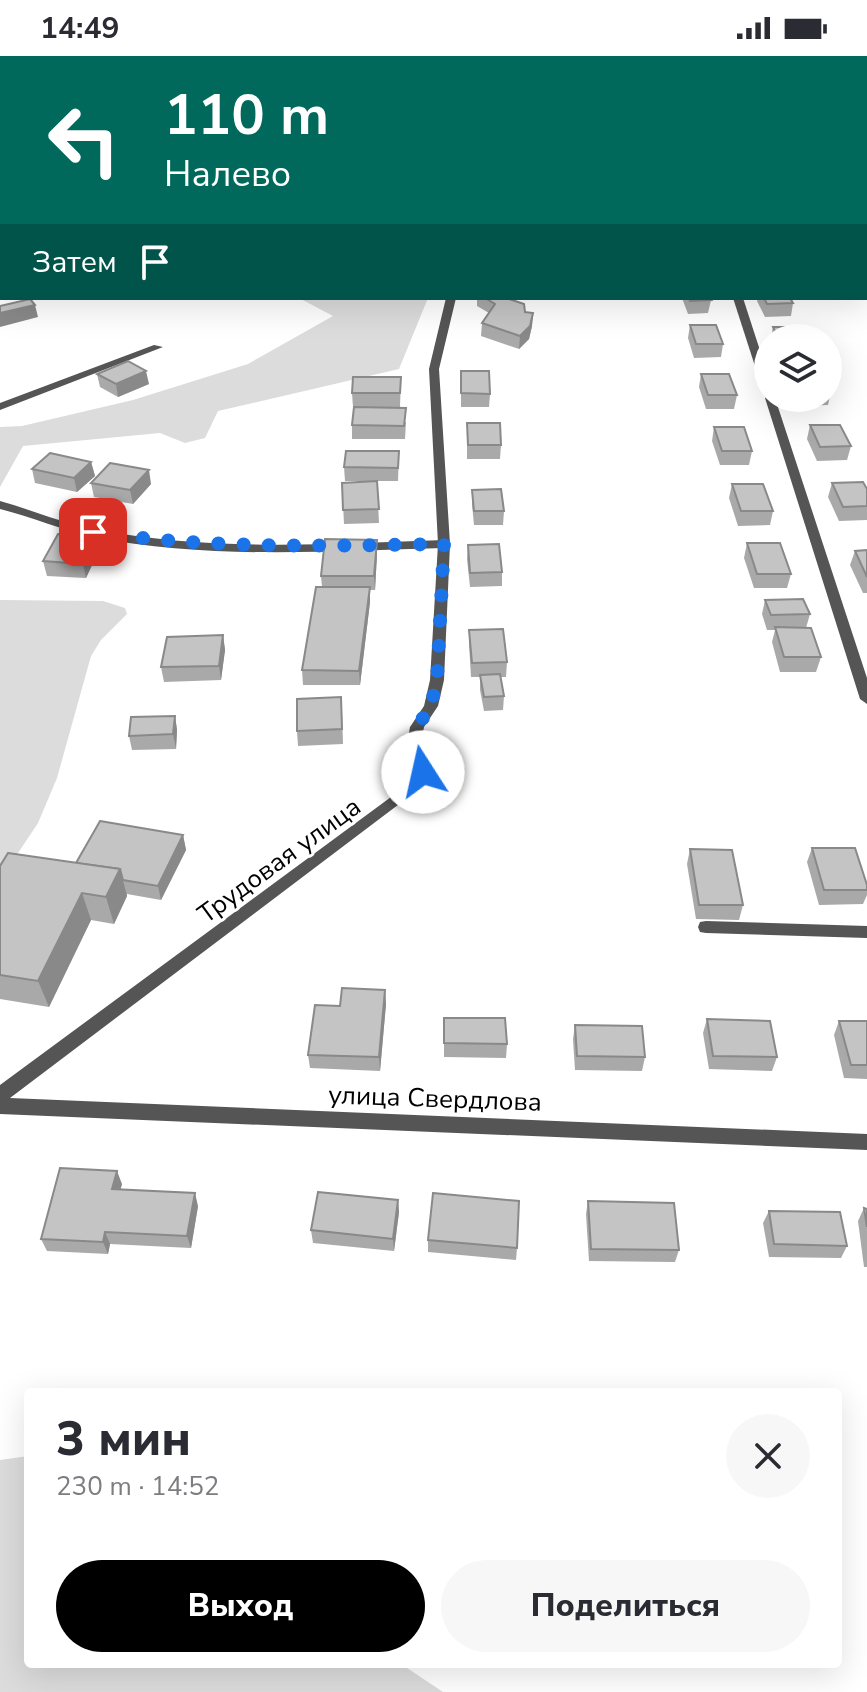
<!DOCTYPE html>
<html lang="ru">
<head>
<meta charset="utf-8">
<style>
	body { margin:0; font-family:"Nunito Sans",sans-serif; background:#f7f7f7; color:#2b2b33; height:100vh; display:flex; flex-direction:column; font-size:30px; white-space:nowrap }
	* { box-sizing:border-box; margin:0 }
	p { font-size:26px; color:#7c7c81 }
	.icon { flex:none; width:44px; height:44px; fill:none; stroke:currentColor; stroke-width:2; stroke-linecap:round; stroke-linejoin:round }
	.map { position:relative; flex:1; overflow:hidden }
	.drawer { position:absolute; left:24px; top:1332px; width:818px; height:280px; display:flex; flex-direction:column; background:#fff; border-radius:8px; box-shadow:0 8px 32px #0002 }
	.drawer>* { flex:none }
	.guide { position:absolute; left:0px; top:0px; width:868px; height:244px; box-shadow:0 8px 32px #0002; background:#00695c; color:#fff; overflow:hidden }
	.controls { position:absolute; left:754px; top:268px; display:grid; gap:16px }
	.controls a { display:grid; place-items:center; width:88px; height:88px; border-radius:50%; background:#fff; box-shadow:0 8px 32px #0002; font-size:40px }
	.pin { position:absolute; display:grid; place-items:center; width:68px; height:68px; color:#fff; margin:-34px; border-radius:16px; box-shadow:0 4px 12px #0006 }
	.me { position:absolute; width:88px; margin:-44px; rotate:350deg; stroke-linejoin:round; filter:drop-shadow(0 0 6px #0008) }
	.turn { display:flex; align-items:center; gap:28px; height:168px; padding:0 32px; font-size:36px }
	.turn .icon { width:104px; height:104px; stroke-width:2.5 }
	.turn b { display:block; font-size:56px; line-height:68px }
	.then { display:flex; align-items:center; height:76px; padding:0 32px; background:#0003; gap:16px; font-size:30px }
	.round { display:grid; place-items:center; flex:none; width:84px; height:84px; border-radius:42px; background:#f7f7f7 }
	.summary { display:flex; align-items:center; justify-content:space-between; height:136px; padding:0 32px }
	h1 { font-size:48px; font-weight:800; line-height:60px }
	.button { display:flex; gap:16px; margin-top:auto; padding:16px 32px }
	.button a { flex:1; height:92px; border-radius:48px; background:#000; color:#fff; font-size:32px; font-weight:800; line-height:92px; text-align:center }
	.button a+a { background:#f7f7f7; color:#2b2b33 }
	.status { display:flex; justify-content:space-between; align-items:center; height:56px; padding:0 40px; background:#fff; direction:ltr }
	.status svg { height:22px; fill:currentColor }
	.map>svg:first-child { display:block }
	.green { fill:#dcdcdc }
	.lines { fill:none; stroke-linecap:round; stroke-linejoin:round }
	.lane { fill:#555; fill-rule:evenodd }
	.street { fill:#555; fill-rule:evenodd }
	.secondary { fill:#222; fill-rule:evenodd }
	.wall { fill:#a9a9a9 }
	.shaded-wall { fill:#898989 }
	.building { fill:#c4c4c4; stroke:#898989; stroke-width:2 }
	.route { stroke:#1a73e8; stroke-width:14; stroke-dasharray:0 25.2 }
	.labels { text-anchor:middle; stroke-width:6; stroke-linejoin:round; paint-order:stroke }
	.street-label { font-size:26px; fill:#000; stroke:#fff }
</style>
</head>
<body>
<div class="status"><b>14:49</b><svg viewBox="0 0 49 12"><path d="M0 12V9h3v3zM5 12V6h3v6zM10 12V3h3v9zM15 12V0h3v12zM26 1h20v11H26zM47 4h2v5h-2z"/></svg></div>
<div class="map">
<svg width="867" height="1636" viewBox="0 0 867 1636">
	<rect width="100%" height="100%" fill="#fff"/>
	<g class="green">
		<polygon points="299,242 428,242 399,313 218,355 205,382 185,387 160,377 23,390 0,431 0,371 22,370 133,344 248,308 333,260"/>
		<polygon points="0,544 103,545 125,552 127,558 101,584 91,600 57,722 38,767 0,824"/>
		<polygon points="28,1400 28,1608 401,1608 443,1636 0,1636 0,1404"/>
	</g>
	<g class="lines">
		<g class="lane">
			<polygon points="3,0 11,0 2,3"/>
			<polygon points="562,0 568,0 569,2 563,2"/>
			<rect x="0" y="80" width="2" height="5"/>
			<rect x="0" y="160" width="2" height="6"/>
			<rect x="866" y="186" width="1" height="6"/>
			<polygon points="154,289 163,291 0,354 0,347"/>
			<path d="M0,445C32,454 62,467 94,473C209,496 328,488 444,484L450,488L444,492C328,495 209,504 94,481C62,474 32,461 0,453Z"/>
			<polygon points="706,865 867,870 867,882 706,877 700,876 698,871 700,866"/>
		</g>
		<g class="street">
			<polygon points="446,242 456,242 439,313 450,488 444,624 438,650 424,671 422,682 430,716 423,730 10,1042 867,1078 867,1094 0,1058 0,1029 410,727 416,716 408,682 410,671 424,650 430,624 438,488 429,313"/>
			<polygon points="733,242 743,242 768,319 768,338 763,335"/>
			<polygon points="768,339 768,342 775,342 867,622 867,648 860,643 765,342"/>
		</g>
		<g class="secondary">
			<polygon points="131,0 129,2 121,2 123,0"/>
			<polygon points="0,55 2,55 0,60"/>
		</g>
	</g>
	<g class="wall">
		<rect x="21" y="0" width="17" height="2"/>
		<polygon points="461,0 547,0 535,2 461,2"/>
		<polygon points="573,0 622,0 622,2 572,2"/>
		<polygon points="477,242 509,242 525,256 533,257 532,270 529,283 519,293 481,280 482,267 489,257 477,250"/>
		<polygon points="682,242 709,242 711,244 708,257 688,258"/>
		<polygon points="758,242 790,242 793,247 791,260 765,261 757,245"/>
		<polygon points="690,269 723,288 721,301 694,302 688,282"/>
		<polygon points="773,271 806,282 771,282"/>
		<polygon points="461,315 490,338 489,351 461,351"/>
		<polygon points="97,318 149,328 118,341 100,331"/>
		<polygon points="701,318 737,339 734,353 706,353 699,331"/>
		<polygon points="401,321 400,351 353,351 352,337"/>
		<polygon points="828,329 831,336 828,349 799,350 796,342 828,342"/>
		<polygon points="406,366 405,383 352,383 352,369"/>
		<polygon points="467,367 501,389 500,403 467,403"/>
		<polygon points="810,369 851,390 847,404 817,405 807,383"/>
		<polygon points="714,371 752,395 749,409 720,409 712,385"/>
		<polygon points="399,395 398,425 377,425 379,467 344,468 342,427 376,425 345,425 344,411"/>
		<polygon points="91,406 95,420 77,436 35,427 32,413"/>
		<polygon points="91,427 151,428 133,448 94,441"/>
		<polygon points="832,427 867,433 867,464 839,465 828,441"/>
		<polygon points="732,428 773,455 770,469 738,470 729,442"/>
		<polygon points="472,434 504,455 503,469 474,469 472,448"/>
		<polygon points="377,484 377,498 375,534 370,534 370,546 360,629 303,629 302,614 322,531 321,520"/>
		<polygon points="747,487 791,518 787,532 754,532 744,502"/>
		<polygon points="468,489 502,516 502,530 470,531 467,503"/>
		<polygon points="99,494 86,522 47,520 43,505"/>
		<polygon points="867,494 867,537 863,537 850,509 855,495"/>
		<polygon points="765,544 810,558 806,572 821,601 816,616 780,616 772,586 775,574 767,574 762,558"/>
		<polygon points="469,574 507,606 506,621 500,621 504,640 503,654 484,655 480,634 480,621 471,621 469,588"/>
		<polygon points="223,579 225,594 221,624 164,626 161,611"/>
		<polygon points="342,655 343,688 298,690 297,675"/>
		<polygon points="175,660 177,674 176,693 132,694 129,680"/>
		<polygon points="183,779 186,794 161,844 127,838 127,840 114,868 91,864 49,951 0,943 0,810 76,807"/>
		<polygon points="812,792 867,829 867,839 863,848 819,849 807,806"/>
		<polygon points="690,793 743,849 739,864 696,863 687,808"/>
		<polygon points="385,934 386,948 380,1015 310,1012 308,999 340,950"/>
		<polygon points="444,962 507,988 506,1002 444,1001"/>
		<polygon points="707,963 777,1001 772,1015 709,1013 703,977"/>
		<polygon points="839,965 867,965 867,1023 844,1022 834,979"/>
		<polygon points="575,969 645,1001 642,1015 575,1014 573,983"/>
		<polygon points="122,1128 120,1134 198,1150 191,1192 110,1188 108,1198 47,1195 41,1183"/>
		<polygon points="398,1144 399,1156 394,1195 313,1187 311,1174"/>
		<polygon points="588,1145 679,1194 675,1206 589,1205 586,1158"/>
		<polygon points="864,1152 867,1153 867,1211 864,1211 858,1165"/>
		<polygon points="769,1155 847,1190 841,1202 769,1201 763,1167"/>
		<polygon points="428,1184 517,1192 516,1204 428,1196"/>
	</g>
	<g class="shaded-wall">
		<polygon points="38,0 73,0 69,2 38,2"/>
		<rect x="366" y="0" width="29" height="2"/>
		<polygon points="473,0 547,0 535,2 473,2"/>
		<polygon points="2,138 2,156 0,157 0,139"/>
		<polygon points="0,217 1,217 2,221 2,230 0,230"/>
		<polygon points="35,249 38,261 0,271 0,257"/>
		<polygon points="533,257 532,270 529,283 519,293 520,280"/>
		<polygon points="146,315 149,328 118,341 116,328"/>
		<polygon points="91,406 95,420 77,436 74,422"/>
		<polygon points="149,414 151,428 133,448 130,434"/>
		<polygon points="96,480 99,494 86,522 83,508"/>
		<polygon points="377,484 377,498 375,534 374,520"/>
		<polygon points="370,531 370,546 360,629 359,615"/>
		<polygon points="223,579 225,594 221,624 219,610"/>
		<polygon points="175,660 177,674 176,693 173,678"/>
		<polygon points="183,779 186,794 161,844 158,830"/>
		<polygon points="120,813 127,840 114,868 106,841"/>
		<polygon points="82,837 91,864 49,951 38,925"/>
		<polygon points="385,934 386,948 380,1015 379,1001"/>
		<polygon points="117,1115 122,1128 117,1146 112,1133"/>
		<polygon points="195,1137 198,1150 191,1192 187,1180"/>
		<polygon points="398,1144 399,1156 394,1195 393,1183"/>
		<polygon points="105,1176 110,1188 108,1198 103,1186"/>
	</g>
	<g class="building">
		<polygon points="248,0 310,0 307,2 260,2"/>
		<polygon points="333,0 354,0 363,1 330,2"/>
		<polygon points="576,0 589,0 621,2 575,2"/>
		<polygon points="2,98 2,116 0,116 0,99"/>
		<polygon points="0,126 2,126 2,138 0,139"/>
		<polygon points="485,242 506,242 524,248 525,256 533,257 530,270 520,280 482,267 495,248"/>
		<polygon points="689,242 709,242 711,244 690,245"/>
		<polygon points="764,242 790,242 793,247 767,248"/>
		<polygon points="30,243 35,249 0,257 0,250"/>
		<polygon points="690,269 716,269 723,288 696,288"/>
		<polygon points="773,271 800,271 806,282 778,282"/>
		<polygon points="128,305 146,315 116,328 97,318"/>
		<polygon points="461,315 489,315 490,338 461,337"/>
		<polygon points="701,318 729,318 737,339 708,339"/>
		<polygon points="353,321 401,321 400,337 352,337"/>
		<polygon points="354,351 406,352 404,370 352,369"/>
		<polygon points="467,367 500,367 501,389 468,389"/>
		<polygon points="810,369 840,369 851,390 820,391"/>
		<polygon points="714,371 744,371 752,395 722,395"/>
		<polygon points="346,395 399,395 398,412 344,411"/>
		<polygon points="50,397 91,406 74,422 32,413"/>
		<polygon points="110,407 149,414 130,434 91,427"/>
		<polygon points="377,425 379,453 343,454 342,427"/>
		<polygon points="863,426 867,433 867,450 843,451 832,427"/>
		<polygon points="732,428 763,428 773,455 741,455"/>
		<polygon points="501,433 504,455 474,455 472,434"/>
		<polygon points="58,478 96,480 83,508 43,505"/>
		<polygon points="325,483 377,484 374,520 321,520"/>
		<polygon points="747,487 780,487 791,518 757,518"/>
		<polygon points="499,488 502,516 470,517 468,489"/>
		<polygon points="867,494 867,521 855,495"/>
		<polygon points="316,531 370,531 359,615 302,614"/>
		<polygon points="803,543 810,558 771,559 765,544"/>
		<polygon points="775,571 811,572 821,601 784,601"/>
		<polygon points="503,573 507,606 472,607 469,574"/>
		<polygon points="223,579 219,610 161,611 167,581"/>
		<polygon points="500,618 504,640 484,641 480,619"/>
		<polygon points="341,641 342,673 297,675 297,643"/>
		<polygon points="175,660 173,678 129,680 131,661"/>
		<polygon points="100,765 183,779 158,830 123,824 120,813 76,807"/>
		<polygon points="812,792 855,792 867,829 867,834 824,834"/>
		<polygon points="690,793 732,794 743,849 699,849"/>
		<polygon points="8,797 120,813 106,841 82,837 38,925 0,919 0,810"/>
		<polygon points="342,932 385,934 379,1001 308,999 315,949 340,950"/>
		<polygon points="444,962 505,962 507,988 444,987"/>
		<polygon points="707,963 770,965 777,1001 713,1000"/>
		<polygon points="839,965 867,965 867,1009 851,1009"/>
		<polygon points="575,969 642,970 645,1001 577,1000"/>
		<polygon points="60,1112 117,1115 112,1133 195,1137 187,1180 105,1176 103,1186 41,1183"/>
		<polygon points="318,1136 398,1144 393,1183 311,1174"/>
		<polygon points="433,1137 519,1145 517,1192 428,1184"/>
		<polygon points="588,1145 674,1147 679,1194 591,1193"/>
		<polygon points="864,1152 867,1153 867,1171"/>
		<polygon points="769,1155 840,1156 847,1190 774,1188"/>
	</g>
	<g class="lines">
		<path class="route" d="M93,476C210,493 326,490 444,488L437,624L431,650L417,671L415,682L423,716"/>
	</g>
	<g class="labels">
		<g class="street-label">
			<text transform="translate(279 804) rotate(-36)" y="9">Трудовая улица</text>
			<text transform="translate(435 1042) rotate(2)" y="9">улица Свердлова</text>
		</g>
	</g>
</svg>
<div class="controls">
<a><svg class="icon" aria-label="layers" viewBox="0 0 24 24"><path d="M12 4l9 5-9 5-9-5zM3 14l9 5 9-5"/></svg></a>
</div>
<div class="pin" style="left:93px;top:476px;background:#d93025"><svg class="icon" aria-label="arrive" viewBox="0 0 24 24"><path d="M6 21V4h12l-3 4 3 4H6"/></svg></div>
<svg class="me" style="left:423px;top:716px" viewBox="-20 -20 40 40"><circle r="19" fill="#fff"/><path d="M0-13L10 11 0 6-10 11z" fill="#1a73e8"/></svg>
<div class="guide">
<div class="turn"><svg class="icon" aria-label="left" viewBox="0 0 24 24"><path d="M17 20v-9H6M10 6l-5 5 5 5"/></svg><div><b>110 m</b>Налево</div></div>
<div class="then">Затем<svg class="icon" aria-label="arrive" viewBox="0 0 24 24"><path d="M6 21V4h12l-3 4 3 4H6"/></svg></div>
</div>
<section class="drawer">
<div class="summary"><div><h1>3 мин</h1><p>230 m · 14:52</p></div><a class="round"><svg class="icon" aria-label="close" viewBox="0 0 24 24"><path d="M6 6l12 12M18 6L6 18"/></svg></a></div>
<div class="button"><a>Выход</a><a>Поделиться</a></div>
</section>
</div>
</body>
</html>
